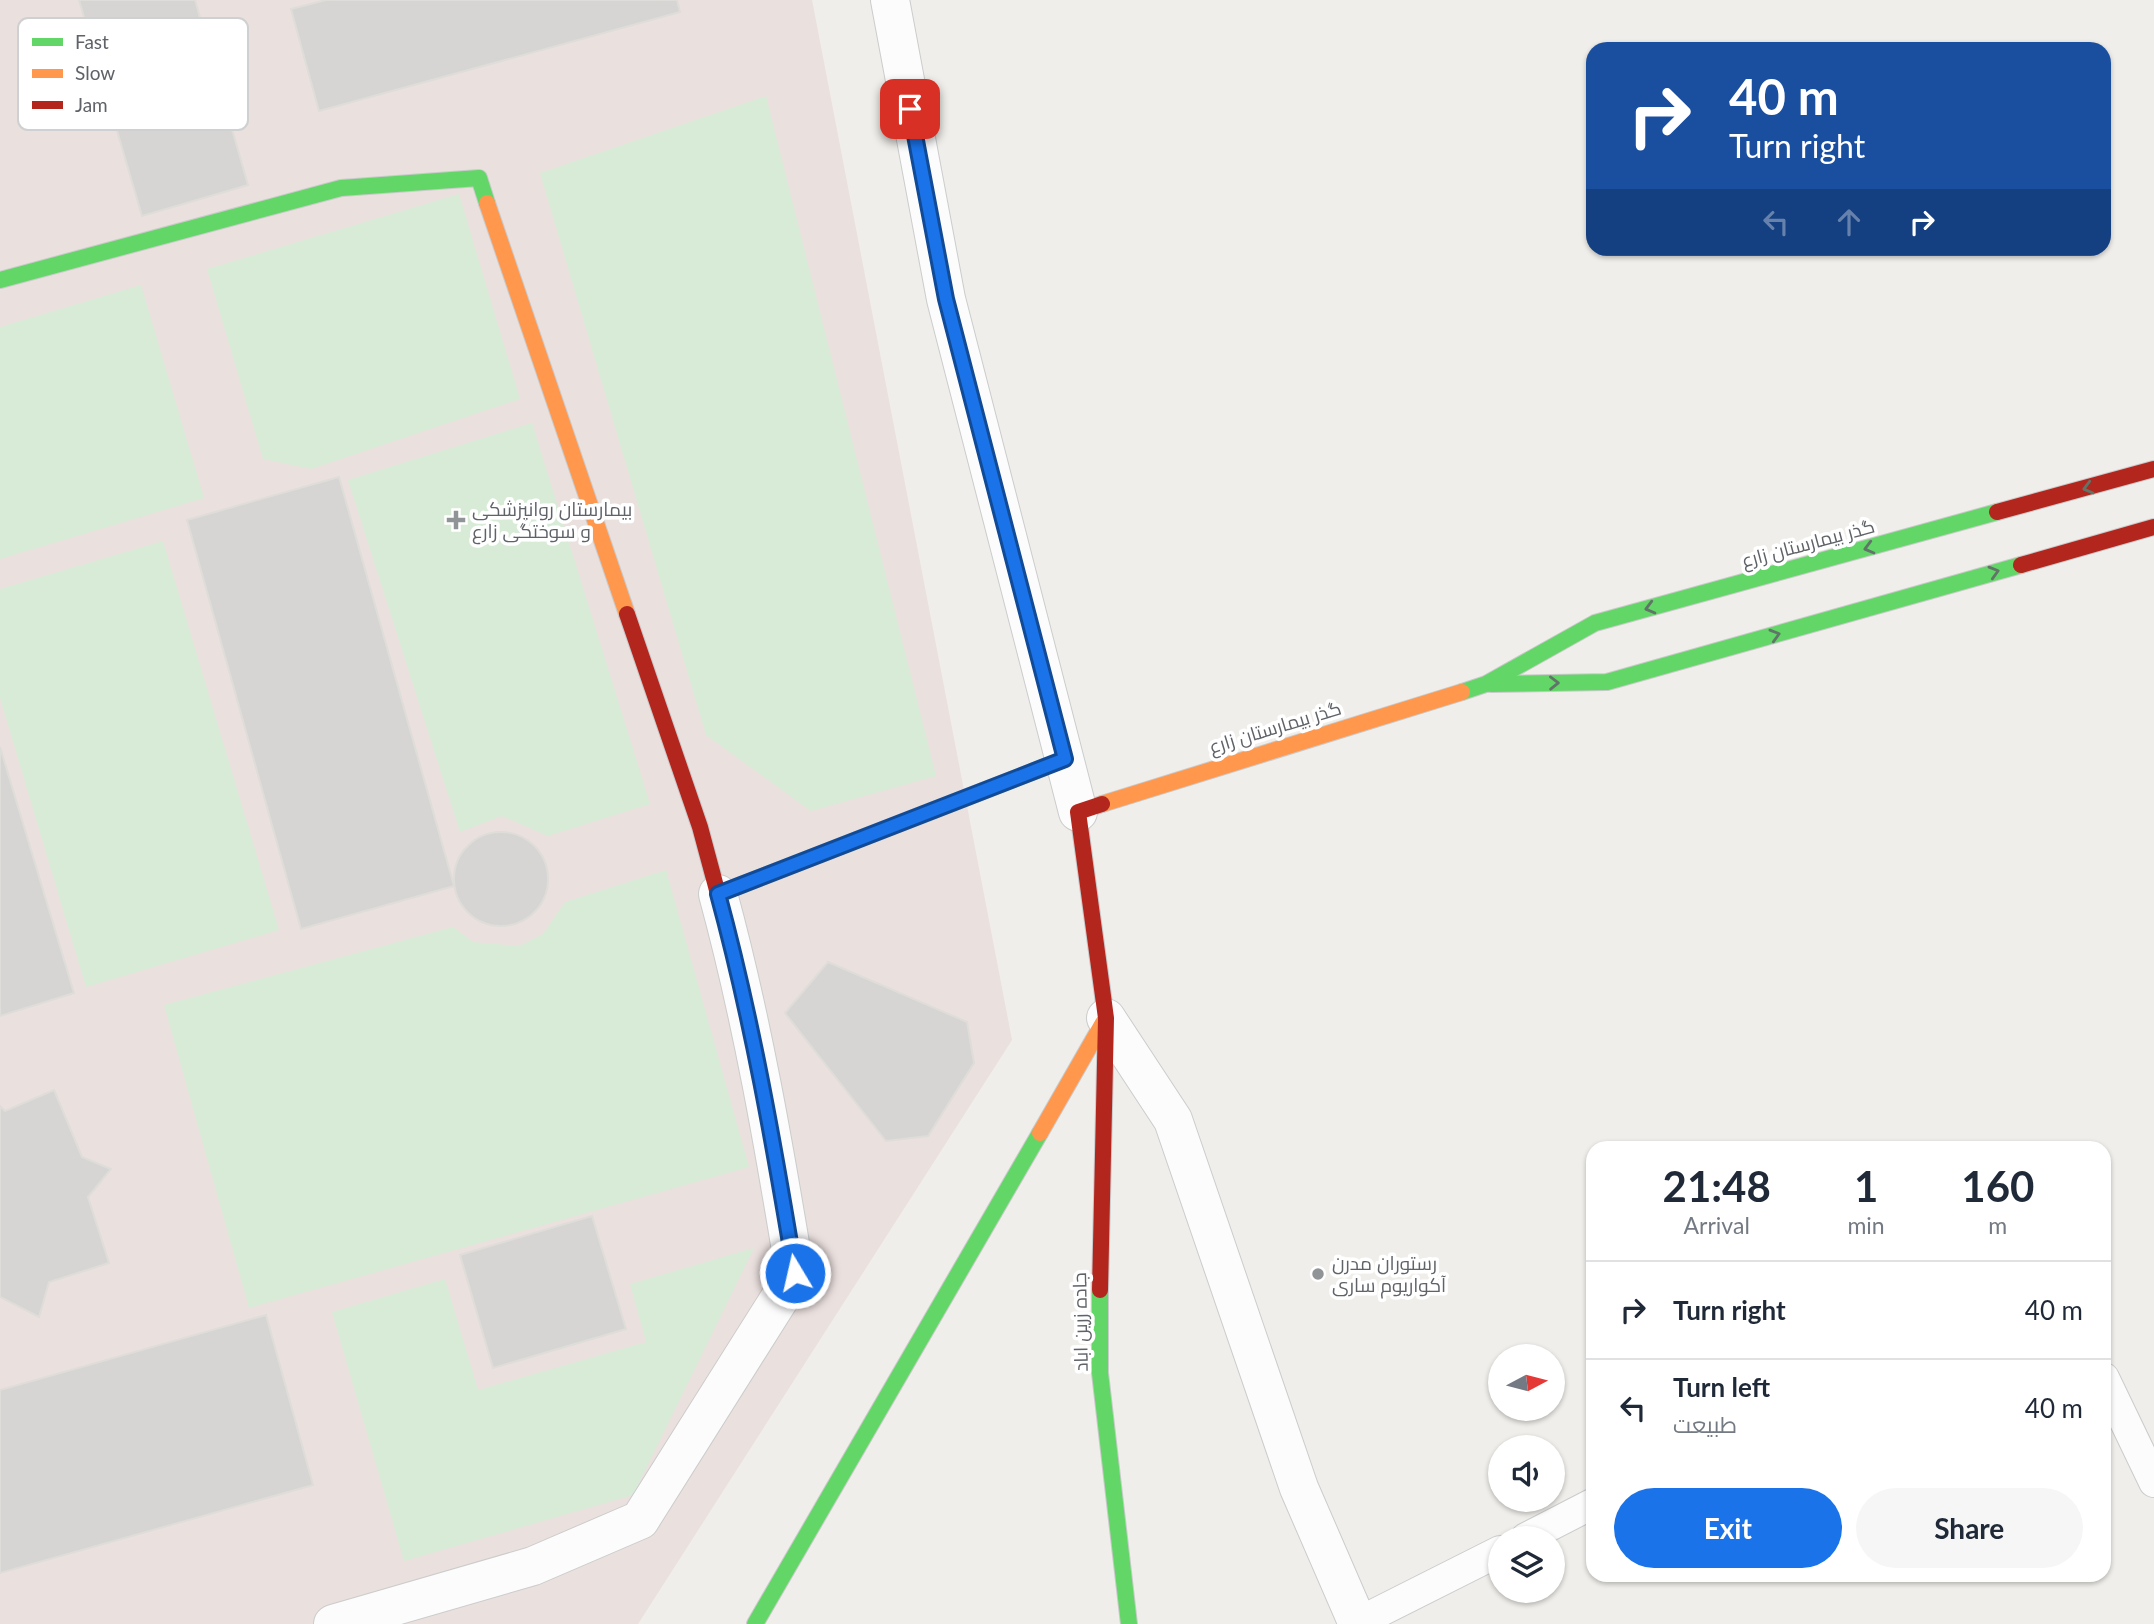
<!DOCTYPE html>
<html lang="en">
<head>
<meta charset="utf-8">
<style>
	body { margin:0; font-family:Lato,Cairo,sans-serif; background:#f6f6f7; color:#1f2937; height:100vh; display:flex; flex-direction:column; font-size:26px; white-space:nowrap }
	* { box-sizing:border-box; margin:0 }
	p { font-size:23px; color:#747a83 }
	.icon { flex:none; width:38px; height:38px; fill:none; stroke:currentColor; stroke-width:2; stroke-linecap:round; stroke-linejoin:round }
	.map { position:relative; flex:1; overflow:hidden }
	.details { position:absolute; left:1586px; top:1141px; width:525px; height:441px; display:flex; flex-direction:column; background:#fff; border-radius:21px; box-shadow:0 2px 5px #0004 }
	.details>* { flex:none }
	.hud { position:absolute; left:1586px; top:42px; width:525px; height:214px; border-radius:21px; box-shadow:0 2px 5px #0004; background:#1a4fa0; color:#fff; overflow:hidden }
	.needle { width:46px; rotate:83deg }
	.controls { position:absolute; left:1488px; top:1344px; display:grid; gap:14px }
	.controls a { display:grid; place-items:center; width:77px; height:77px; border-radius:50%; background:#fff; box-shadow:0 2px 5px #0004; font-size:35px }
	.pin { position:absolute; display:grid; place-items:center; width:60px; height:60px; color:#fff; margin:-30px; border-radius:14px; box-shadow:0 4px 10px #0006 }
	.me { position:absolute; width:77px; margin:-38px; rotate:351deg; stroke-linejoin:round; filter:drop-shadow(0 0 5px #0008) }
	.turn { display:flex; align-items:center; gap:24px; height:147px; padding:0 28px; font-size:32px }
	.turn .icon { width:91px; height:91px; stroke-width:2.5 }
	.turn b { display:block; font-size:49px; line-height:60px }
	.lanes { display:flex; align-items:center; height:66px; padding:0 28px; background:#0003; justify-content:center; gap:35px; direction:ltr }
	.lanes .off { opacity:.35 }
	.eta { display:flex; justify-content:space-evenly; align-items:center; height:119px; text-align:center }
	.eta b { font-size:42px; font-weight:700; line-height:49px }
	.primary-button { display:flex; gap:14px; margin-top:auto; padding:14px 28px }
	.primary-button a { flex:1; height:80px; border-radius:42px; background:#1a73e8; color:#fff; font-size:28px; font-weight:700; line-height:80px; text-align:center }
	.primary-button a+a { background:#f6f6f7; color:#1f2937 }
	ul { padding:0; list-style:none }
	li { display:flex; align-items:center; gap:21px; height:98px; padding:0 28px; border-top:2px solid #e0e1e3 }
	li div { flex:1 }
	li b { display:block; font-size:26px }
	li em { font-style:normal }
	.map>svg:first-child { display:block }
	.medical { fill:#eae0de }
	.green { fill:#d8ebd6 }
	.building { fill:#d6d5d3; stroke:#deddd9; stroke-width:2 }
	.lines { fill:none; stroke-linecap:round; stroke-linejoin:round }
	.lane-casing { stroke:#cbcccc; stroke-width:32 }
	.street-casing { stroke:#cbcccc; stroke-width:40 }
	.fast-casing { stroke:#cacacb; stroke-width:18 }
	.slow-casing { stroke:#cacacb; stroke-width:18 }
	.jam-casing { stroke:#cacacb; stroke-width:18 }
	.lane { stroke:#fdfcfc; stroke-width:30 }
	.street { stroke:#fdfcfc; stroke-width:38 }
	.fast { stroke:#63d668; stroke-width:16 }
	.slow { stroke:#ff974d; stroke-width:16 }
	.jam { stroke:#b3261e; stroke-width:16 }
	.oneway { stroke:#607468 }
	.route-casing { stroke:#114b97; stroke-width:18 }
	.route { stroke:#1a73e8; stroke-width:12 }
	.poi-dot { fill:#919496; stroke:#fff; stroke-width:2.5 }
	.labels { text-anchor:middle; stroke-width:7; stroke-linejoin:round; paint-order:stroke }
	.poi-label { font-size:19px; fill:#5f6368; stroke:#fff; text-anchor:start }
	.street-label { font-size:19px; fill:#5f6368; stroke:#fff }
	.key { fill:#fff; stroke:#cfd0d2; stroke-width:2 }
	.key-label { font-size:19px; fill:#5f6368 }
</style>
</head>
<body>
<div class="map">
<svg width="2154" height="1624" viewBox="0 0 2154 1624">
	<rect width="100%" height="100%" fill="#efeeea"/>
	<polygon class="medical" points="0,0 812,0 1012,1040 638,1624 0,1624"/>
	<g class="green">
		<polygon points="766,96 936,776 811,811 706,735 540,173"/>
		<polygon points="459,194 520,399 311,469 263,459 207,269"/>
		<polygon points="141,285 204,498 0,559 0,327"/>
		<polygon points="532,423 650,804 548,836 502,816 460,832 348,480"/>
		<polygon points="163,541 279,930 86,987 0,698 0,589"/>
		<polygon points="666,870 749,1167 249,1308 164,1005 453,927 473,942 519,946 543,934 565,902"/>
		<polygon points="754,1248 633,1495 404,1561 332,1312 445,1279 478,1390 646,1342 630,1284"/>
	</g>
	<g class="building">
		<polygon points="79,0 195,0 248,185 142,216"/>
		<polygon points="326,0 677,0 680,12 319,111 291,9"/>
		<polygon points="339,477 454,886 301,929 187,520"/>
		<polygon points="0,747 74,993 0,1016"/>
		<circle cx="501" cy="879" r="47"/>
		<polygon points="828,962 967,1022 974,1063 928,1136 886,1141 785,1013"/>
		<polygon points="54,1090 82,1157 111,1169 88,1197 109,1263 49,1282 39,1317 0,1297 0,1106 5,1111"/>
		<polygon points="592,1216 626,1329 493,1368 460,1255"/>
		<polygon points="266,1315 313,1485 0,1573 0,1390"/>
	</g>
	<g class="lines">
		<defs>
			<g id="lane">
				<polyline points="2104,1378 2154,1482"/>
				<polyline points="1526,1538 1592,1504"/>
				<polyline points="1357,1623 1500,1551"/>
			</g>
			<g id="street">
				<polyline points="890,0 946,299 1078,812"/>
				<polyline points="1106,1018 1173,1120 1299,1488 1358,1624"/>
				<path d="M333,1624L533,1566L640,1520L795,1274C774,1146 752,1019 718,894"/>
			</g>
			<g id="fast">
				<polyline points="0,280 341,188 479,178 487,203"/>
				<polyline points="1491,684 1607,682 2021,565"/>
				<polyline points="1462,692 1486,684 1595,623 1997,512"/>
				<polyline points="934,810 1065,759"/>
				<polyline points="1100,1290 1100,1373 1129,1624"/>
				<polyline points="755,1624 1040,1133"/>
			</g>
			<g id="slow">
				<polyline points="487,203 627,614"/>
				<polyline points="1102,804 1462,692"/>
				<polyline points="1040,1133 1103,1023"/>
			</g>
			<g id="jam">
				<polyline points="1997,512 2154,469"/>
				<polyline points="2021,565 2154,527"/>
				<polyline points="627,614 700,827 718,894 934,810"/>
				<polyline points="1100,1290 1106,1018 1078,812 1102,804"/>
			</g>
		</defs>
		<use href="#lane" class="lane-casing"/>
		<use href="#street" class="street-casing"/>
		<use href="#fast" class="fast-casing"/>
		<use href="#slow" class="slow-casing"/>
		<use href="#jam" class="jam-casing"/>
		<use href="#lane" class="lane"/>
		<use href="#street" class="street"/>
		<use href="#fast" class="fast"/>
		<use href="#slow" class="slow"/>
		<use href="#jam" class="jam"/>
	</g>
	<defs><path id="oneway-chevron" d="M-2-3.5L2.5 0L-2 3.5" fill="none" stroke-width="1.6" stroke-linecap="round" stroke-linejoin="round" transform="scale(1.75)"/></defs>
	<g class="oneway">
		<use href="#oneway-chevron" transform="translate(2088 488) rotate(165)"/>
		<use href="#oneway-chevron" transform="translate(1869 548) rotate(165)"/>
		<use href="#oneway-chevron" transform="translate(1994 572) rotate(-16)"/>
		<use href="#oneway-chevron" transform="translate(1650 608) rotate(165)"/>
		<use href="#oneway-chevron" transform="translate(1775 635) rotate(-16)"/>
		<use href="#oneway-chevron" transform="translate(1554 683) rotate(-1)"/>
	</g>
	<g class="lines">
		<defs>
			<path id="route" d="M795,1273C774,1146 752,1019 718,894L1065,759L946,299L910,109"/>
		</defs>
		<use href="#route" class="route-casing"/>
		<use href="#route" class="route"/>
	</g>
	<g class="poi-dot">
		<path d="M452.5 509.5h7v7h7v7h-7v7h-7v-7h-7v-7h7z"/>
		<circle cx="1318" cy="1274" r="7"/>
	</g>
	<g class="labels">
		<g class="poi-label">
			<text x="472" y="516">بیمارستان روانپزشکی<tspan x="472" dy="22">و سوختگی زارع</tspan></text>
			<text x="1332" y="1270">رستوران مدرن<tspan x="1332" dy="22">آکواریوم ساری</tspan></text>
		</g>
		<g class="street-label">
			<text transform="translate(1808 543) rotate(-15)" y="7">گذر بیمارستان زارع</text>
			<text transform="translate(1275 727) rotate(-17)" y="7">گذر بیمارستان زارع</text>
			<text transform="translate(1080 1322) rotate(-91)" y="7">جاده زرین اباد</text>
		</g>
	</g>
	<rect x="18" y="18" width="230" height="112" rx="10" class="key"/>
	<rect x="32" y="38" width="31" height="8" fill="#63d668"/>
	<rect x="32" y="69" width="31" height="9" fill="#ff974d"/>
	<rect x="32" y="101" width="31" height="8" fill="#b3261e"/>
	<g class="key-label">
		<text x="75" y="49">Fast</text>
		<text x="75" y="80">Slow</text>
		<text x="75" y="112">Jam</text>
	</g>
</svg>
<div class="controls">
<a><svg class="needle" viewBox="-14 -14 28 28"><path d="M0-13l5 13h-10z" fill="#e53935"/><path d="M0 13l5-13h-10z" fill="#747a83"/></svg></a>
<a><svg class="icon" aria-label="sound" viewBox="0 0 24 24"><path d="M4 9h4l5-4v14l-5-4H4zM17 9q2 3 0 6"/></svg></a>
<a><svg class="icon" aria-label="layers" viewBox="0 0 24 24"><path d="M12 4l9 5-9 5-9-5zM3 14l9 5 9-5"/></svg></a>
</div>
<div class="pin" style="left:910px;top:109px;background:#d93025"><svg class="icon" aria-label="arrive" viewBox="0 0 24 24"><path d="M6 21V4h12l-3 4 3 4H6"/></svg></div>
<svg class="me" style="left:795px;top:1273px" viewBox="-20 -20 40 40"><circle r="17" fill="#1a73e8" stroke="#fff" stroke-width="3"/><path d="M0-11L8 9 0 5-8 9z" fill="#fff"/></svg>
<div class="hud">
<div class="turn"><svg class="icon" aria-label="right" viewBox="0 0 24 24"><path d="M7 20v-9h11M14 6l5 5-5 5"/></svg><div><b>40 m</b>Turn right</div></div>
<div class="lanes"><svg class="icon off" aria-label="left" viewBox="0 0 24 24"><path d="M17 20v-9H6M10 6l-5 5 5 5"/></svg><svg class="icon off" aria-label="ahead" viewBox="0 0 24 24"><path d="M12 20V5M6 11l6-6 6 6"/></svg><svg class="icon" aria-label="right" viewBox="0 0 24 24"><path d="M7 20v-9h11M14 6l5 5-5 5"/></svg></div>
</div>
<section class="details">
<div class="eta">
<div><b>21:48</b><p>Arrival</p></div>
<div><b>1</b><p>min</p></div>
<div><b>160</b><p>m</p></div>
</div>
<ul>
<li><svg class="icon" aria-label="right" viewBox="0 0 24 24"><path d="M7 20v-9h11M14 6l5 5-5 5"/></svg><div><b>Turn right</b></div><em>40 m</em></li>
<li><svg class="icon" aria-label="left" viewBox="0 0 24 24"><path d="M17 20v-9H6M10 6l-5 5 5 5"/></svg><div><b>Turn left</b><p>طبیعت</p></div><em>40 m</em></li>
</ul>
<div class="primary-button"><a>Exit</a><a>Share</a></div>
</section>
</div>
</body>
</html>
